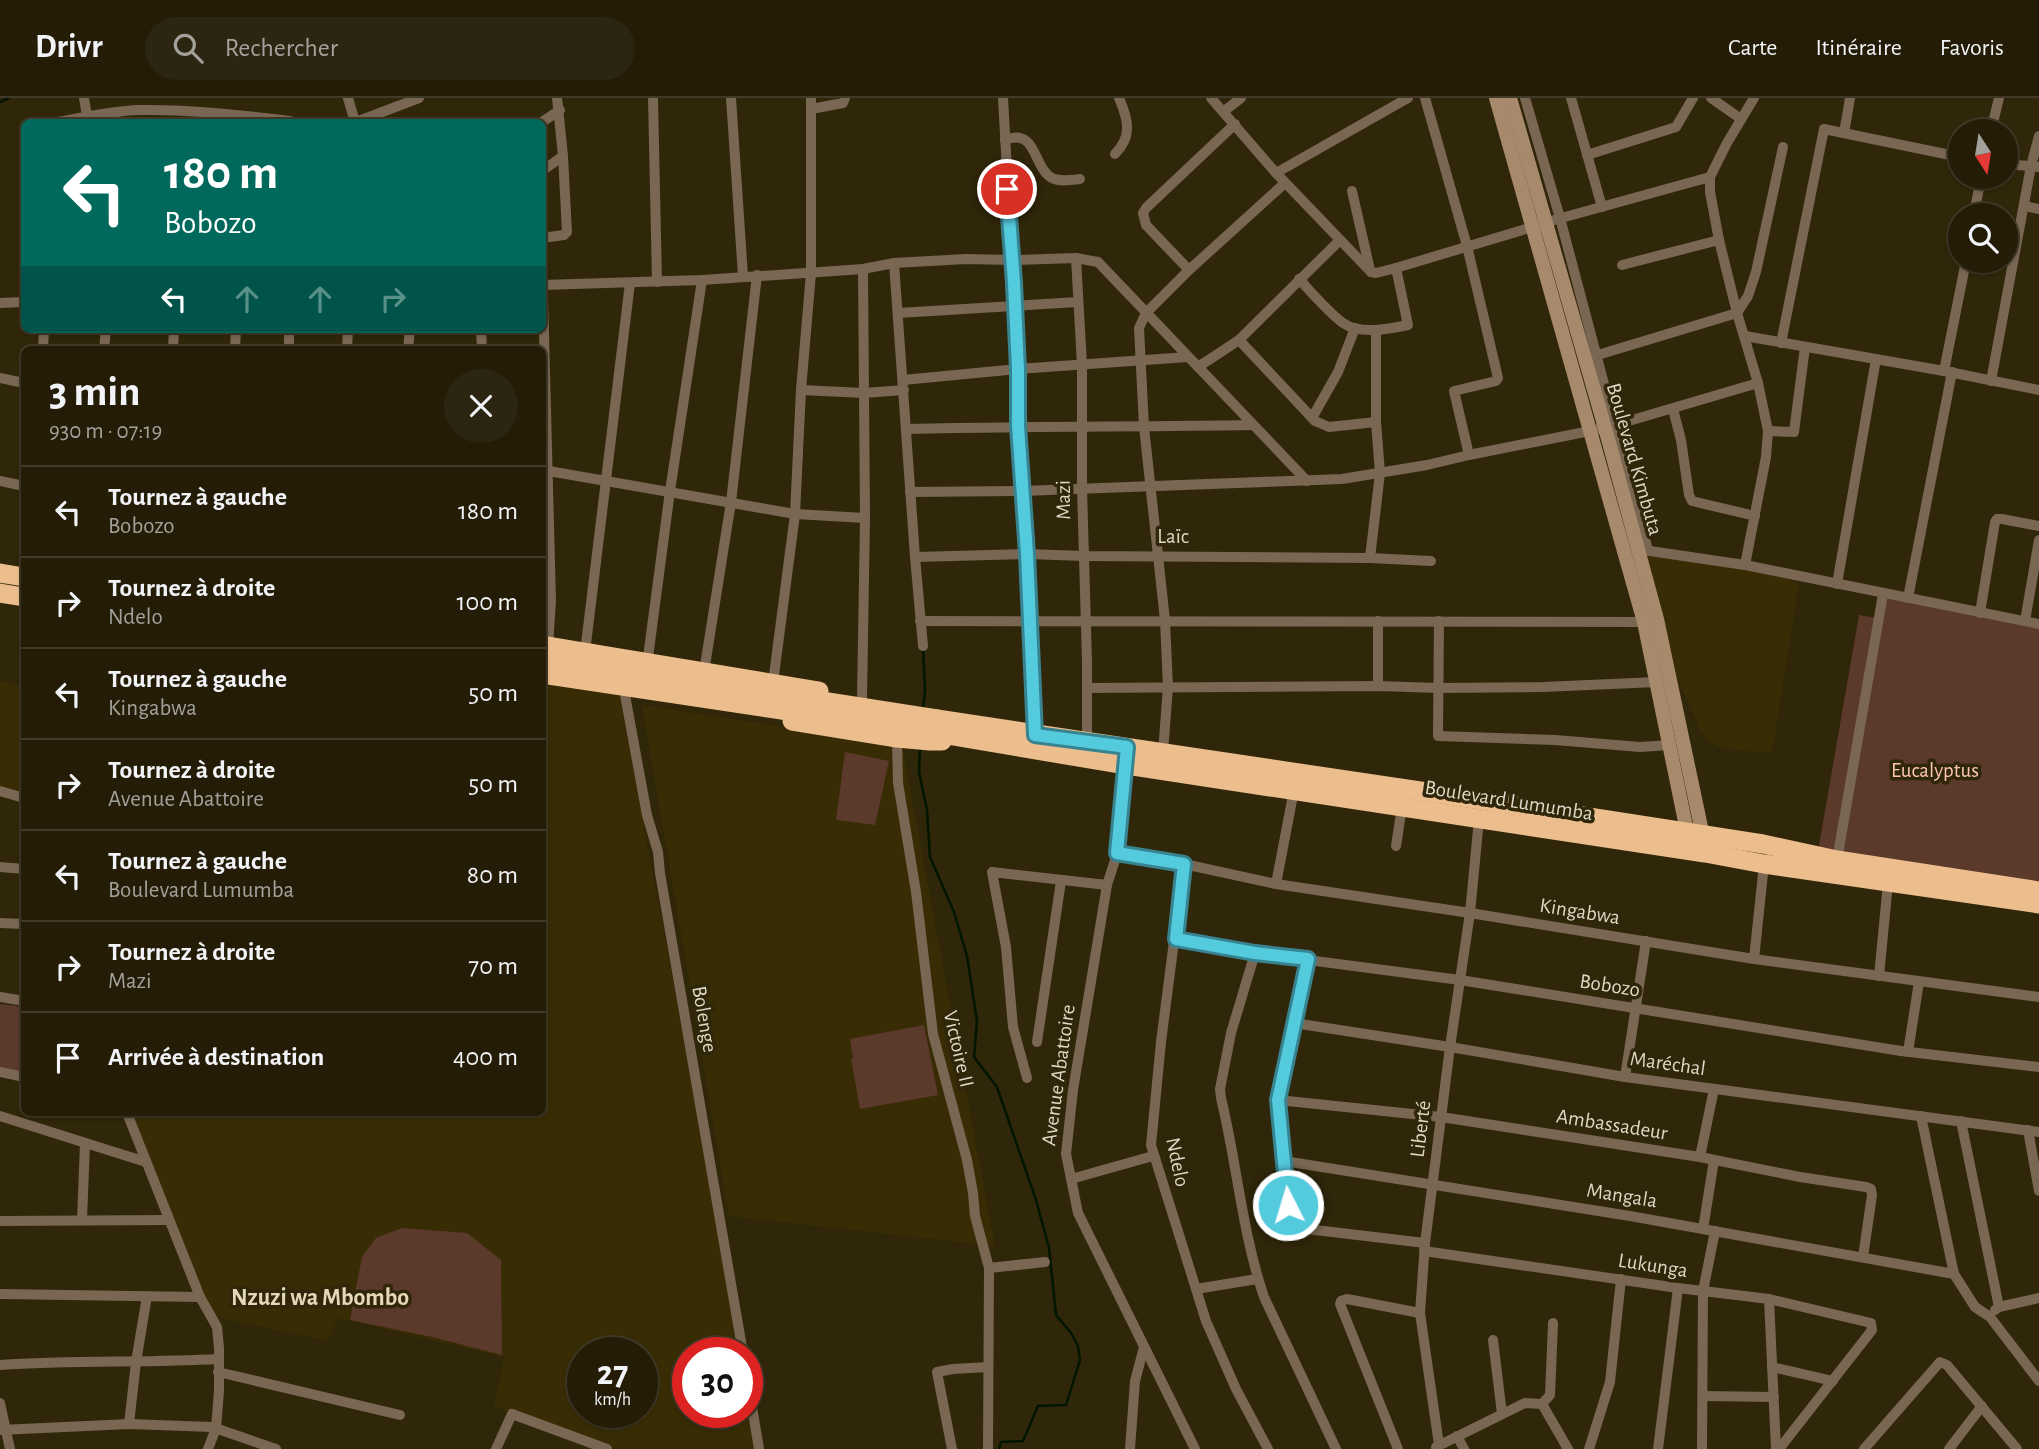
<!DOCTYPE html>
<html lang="fr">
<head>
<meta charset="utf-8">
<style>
	body { margin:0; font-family:"Alegreya Sans",sans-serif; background:#2c2511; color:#f1f3f6; height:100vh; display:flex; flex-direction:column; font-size:26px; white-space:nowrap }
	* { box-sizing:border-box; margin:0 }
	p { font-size:23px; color:#a3a19b }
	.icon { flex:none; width:38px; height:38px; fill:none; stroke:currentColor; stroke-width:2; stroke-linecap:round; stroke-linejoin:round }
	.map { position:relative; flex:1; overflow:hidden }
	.sheet { position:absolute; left:21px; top:248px; width:525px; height:770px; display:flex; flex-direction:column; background:#241c07; border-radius:10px; box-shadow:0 2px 5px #0004,0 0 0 2px #413a28 }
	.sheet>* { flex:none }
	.banner { position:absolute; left:21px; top:21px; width:525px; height:214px; border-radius:10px; box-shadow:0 2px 5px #0004,0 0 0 2px #413a28; background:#00695c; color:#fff; overflow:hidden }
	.needle { width:46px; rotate:168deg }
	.controls { position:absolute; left:1948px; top:21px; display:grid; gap:14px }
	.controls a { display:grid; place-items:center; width:70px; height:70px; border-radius:50%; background:#241c07; box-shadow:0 2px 5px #0004,0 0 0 2px #413a28; font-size:35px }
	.speed { position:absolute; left:567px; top:1239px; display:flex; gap:14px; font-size:35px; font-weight:700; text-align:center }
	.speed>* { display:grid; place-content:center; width:91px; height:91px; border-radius:50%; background:#241c07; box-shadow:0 2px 5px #0004,0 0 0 2px #413a28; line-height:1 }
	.speed small { font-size:18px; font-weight:400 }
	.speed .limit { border:10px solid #d22; background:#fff; color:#111 }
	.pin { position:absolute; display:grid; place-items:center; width:60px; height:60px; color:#fff; margin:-30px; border:4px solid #fff; border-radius:50%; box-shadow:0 2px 7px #0007 }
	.me { position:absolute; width:77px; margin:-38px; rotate:355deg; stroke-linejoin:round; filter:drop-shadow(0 0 5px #0008) }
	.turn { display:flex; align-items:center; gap:24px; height:147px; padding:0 28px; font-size:32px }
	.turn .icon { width:91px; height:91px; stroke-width:2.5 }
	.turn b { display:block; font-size:49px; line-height:60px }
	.lanes { display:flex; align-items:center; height:66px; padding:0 28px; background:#0003; justify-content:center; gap:35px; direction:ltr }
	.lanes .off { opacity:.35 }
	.round { display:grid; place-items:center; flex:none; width:74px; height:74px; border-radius:37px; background:#2c2511 }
	.summary { display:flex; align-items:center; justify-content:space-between; height:119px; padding:0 28px }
	h1 { font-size:42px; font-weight:600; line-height:52px }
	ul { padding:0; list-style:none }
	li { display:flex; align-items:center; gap:21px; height:91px; padding:0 28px; border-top:2px solid #413a28 }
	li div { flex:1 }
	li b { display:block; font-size:26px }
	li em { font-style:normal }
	header { display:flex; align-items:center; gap:42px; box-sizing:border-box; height:98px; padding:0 35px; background:#241c07; border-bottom:2px solid #413a28 }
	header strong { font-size:33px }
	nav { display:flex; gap:38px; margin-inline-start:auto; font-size:24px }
	.search { width:490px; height:63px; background:#2c2511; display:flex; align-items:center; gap:18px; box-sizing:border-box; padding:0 24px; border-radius:38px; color:#a3a19b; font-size:26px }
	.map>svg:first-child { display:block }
	.built { fill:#382c05; fill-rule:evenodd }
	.green { fill:#5b392b }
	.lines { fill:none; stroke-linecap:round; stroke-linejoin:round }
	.stream { stroke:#001600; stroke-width:2.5 }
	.street { stroke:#796653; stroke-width:10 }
	.secondary { stroke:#a7896b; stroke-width:14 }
	.highway { stroke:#ecbd8d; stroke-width:19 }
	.highway-bridge { stroke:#ecbd8d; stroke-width:19 }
	.route-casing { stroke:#378390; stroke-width:18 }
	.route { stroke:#54cadd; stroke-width:12 }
	.labels { text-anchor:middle; stroke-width:7; stroke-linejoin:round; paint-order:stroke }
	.street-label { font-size:21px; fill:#ded8c7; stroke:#302609 }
	.park-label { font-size:21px; fill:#fcc6b1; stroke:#302609 }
	.quarter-label { font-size:24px; font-weight:bold; fill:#e4d9b7; stroke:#302609 }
</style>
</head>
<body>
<header>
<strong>Drivr</strong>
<div class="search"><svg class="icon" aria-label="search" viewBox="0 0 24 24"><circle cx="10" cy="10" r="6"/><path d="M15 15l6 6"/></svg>Rechercher</div>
<nav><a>Carte</a><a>Itinéraire</a><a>Favoris</a></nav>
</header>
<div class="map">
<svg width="2039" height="1351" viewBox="0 0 2039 1351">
	<rect width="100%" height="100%" fill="#302609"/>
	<g class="built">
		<polygon points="1645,455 1773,476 1799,485 1772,656 1721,650 1710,644 1701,633 1670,563"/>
		<path d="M543,582L619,594L705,1055L746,1255H688V1314H747V1262L765,1351H611L509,1315L494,1307L504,1259L338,1220L328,1243L225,1221L210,1216L123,1015H542ZM583,1255H642V1314H583Z"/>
		<polygon points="0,583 24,588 24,695 0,688"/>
		<polygon points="642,607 902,647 995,1148 729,1118"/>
	</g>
	<g class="green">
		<polygon points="1882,490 2039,523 2039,793 1817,759 1859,517 1876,520"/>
		<polygon points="845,654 889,663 875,727 836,722"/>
		<polygon points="0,906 24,909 24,978 0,972"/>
		<polygon points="924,927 938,997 860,1011 851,961 853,960 850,941"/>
		<polygon points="402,1130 467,1135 501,1162 502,1257 432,1239 350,1222 362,1159 376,1140"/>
	</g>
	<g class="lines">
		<g class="stream">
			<polyline points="0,4 9,0"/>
			<polyline points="923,552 925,592 923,612"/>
			<polyline points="920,650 919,674 927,712 930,759 954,814 967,858 977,923 974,959 997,989 1036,1102 1049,1150 1056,1217 1071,1235 1078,1248 1080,1262 1066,1307 1038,1308 1023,1343 1001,1344 999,1351"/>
		</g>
		<g class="street">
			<polyline points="84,0 87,18"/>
			<polyline points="348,0 355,24"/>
			<polyline points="653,0 657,184"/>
			<polyline points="731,0 743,178"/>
			<polyline points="1003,0 1018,271 1018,328 1027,456 1035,637"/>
			<polyline points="1211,0 1276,75 1371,174"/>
			<polyline points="1425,0 1467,148 1498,280 1496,283 1454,293 1469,357"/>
			<polyline points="1525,0 1560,120 1648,452"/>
			<polyline points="1571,0 1602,109"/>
			<polyline points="1711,0 1741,21"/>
			<polyline points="811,11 843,5 845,0"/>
			<polyline points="1223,14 1241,0"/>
			<path d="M58,24C85,19 111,13 139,12C189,11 240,17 290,23"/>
			<polyline points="356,24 419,0"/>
			<polyline points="542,24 560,12"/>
			<polyline points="1991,33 1999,0"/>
			<polyline points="1844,35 1850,0"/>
			<path d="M1005,42C1037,29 1033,70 1052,80C1060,84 1071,82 1080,81"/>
			<path d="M1115,56C1133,38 1128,21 1119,0"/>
			<polyline points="1587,57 1676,29 1693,0"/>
			<polyline points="2006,66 2039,69"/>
			<polyline points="542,73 563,58"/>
			<polyline points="1276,75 1408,0"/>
			<polyline points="1352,93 1370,172"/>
			<polyline points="2024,108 2039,111"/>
			<polyline points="1974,117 1981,79"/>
			<polyline points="1554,122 1710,79"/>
			<polyline points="542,140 564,137 567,134 563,58 557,0"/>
			<polyline points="542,159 551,503 548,548"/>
			<polyline points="1076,160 1082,267 1082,390 1087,563 1087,644"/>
			<polyline points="894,165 915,459 923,548"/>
			<polyline points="1622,167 1719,142"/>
			<polyline points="1189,172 1146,127 1143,115 1146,110 1235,26"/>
			<polyline points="1371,174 1376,175 1396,170 1539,127"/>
			<path d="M1299,181C1312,195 1328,214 1343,225C1360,237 1389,231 1408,227L1396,170"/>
			<polyline points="542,187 702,182 863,171 894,165 966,161 1013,162 1076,160 1098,164 1307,383"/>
			<polyline points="0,205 24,204"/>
			<polyline points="898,215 1078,204"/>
			<polyline points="481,231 482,252"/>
			<polyline points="1745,238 1944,273 2039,292"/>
			<polyline points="1239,242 1315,323 1329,329 1376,324"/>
			<polyline points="1781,245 1824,31 1960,59"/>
			<polyline points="43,252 44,231"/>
			<polyline points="104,252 106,231"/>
			<polyline points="173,252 174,231"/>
			<polyline points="235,252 236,231"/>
			<polyline points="289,252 289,231"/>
			<polyline points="347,252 348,231"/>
			<polyline points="408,252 410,231"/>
			<polyline points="1591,259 1737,215 1748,198 1756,174 1783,49"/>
			<polyline points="1198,269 1239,242 1340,142"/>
			<polyline points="1944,273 1966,163"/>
			<polyline points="0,280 24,285"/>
			<polyline points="903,282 1018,271 1188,259"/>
			<polyline points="1991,283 2031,68 2039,38"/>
			<polyline points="801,292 864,295 904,292"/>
			<polyline points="1673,311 1681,342 1689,397 1692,403 1755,418"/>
			<polyline points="1312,320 1338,274 1355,230"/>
			<path d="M907,331C1022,328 1137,329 1253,327"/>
			<polyline points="1768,333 1794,334 1805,249"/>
			<polyline points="543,372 795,416 865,420"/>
			<polyline points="0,383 24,388"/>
			<polyline points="910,394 1022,393 1342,381 1427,367 1469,357 1605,330 1758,285"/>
			<polyline points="1643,452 1745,467 2039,526"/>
			<polyline points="915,459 1027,456 1084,458 1370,460 1431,463"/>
			<polyline points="1370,460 1380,375 1376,324 1376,232"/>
			<polyline points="1745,467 1766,359 1768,333 1758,285 1737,215 1719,142 1710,94 1710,79 1727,45 1754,0"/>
			<polyline points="1837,486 1876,261"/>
			<polyline points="1908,500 1952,274"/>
			<polyline points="1980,515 1995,424 1997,421 2002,421 2039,428"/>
			<polyline points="920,523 1644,524"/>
			<polyline points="1378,523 1378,588"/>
			<polyline points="1439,523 1438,638 1555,642 1640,649 1670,647"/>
			<polyline points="2025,523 2039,442"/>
			<polyline points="583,557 586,546 630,185"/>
			<polyline points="647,567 670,393 702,182"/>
			<polyline points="704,574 731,404 757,177"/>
			<polyline points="773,585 795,416 801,292 811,175 811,0"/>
			<polyline points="623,586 647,717 658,754 660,775 743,1255"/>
			<polyline points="1087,590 1378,588 1438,590 1543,589 1657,584"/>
			<polyline points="862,601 865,420 863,171"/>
			<polyline points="897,640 898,685 916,794 933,936 967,1062 973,1095 975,1118 989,1170 988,1351"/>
			<polyline points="1163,654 1168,589 1165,522 1144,329 1139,230 1146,215 1189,172 1285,85"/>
			<polyline points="1126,663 1117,756 1107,787 1073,992 1066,1056 1078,1115 1195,1351"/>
			<polyline points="0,693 24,700"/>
			<polyline points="1396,748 1402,709"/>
			<polyline points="1117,756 1184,766 1276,786 1470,815 1754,861 2039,899"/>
			<polyline points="1837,762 1883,496"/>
			<polyline points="1184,766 1161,944 1151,1047 1206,1223 1236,1291 1268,1351"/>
			<polyline points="0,769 24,771"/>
			<polyline points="1276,786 1294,692"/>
			<polyline points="0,825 24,826"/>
			<polyline points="1176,840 1255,855 1460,882 1901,953 2039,969"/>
			<path d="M1255,855L1231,935L1220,991L1221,1000C1237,1066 1242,1134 1264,1199L1336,1351"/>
			<polyline points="1308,861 1278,1002 1290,1129 1425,1145"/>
			<polyline points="1754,861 1764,766"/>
			<polyline points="1879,878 1888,785"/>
			<polyline points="0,899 24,903"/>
			<polyline points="1294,925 1450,949 1625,979 2039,1034"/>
			<polyline points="1037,944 1061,783"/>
			<polyline points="1908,954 1919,884"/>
			<polyline points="0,974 24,979"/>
			<polyline points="1625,979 1646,843"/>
			<polyline points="1027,980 1013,929 1006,849 992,774 1107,787"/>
			<polyline points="1278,1002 1441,1019 1700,1059 1800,1079 1866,1089 1871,1091 1872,1097 1863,1159"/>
			<polyline points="127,1015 200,1199 217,1229 219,1250 219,1293 216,1330 208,1351"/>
			<polyline points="0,1018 146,1064"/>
			<polyline points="1921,1018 1954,1176 1975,1209 1990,1219 2039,1283"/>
			<polyline points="1961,1023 1999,1209"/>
			<polyline points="2028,1032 2039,1093"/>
			<polyline points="1700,1059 1714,991"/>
			<polyline points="1284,1063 1630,1118 1954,1176"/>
			<polyline points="1071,1081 1153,1058"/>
			<polyline points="82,1122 85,1045"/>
			<polyline points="0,1123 169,1122"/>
			<polyline points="1703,1131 1714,1062"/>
			<polyline points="1424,1153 1678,1190 1769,1201 1871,1225 1872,1232 1779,1351"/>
			<polyline points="989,1170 1045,1164"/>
			<polyline points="1196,1191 1257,1181"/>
			<polyline points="0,1196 200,1199"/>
			<polyline points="1769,1201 1776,1351"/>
			<polyline points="1995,1212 1999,1209 2039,1200"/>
			<polyline points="1493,1242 1502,1316"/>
			<path d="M0,1267C73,1262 146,1265 219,1261"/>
			<polyline points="1772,1269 1833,1283"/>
			<polyline points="218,1274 400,1317"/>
			<polyline points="747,1279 759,1351"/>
			<polyline points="1703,1298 1774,1299"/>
			<polyline points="0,1305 10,1351"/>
			<polyline points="1542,1306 1550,1297 1553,1225"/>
			<polyline points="1542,1306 1568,1351"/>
			<polyline points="129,1326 136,1264 147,1198"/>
			<polyline points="0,1332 129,1326 212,1329 276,1351"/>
			<polyline points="1457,1338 1464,1351"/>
			<polyline points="1439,1347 1420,1215 1425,1145 1450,949 1470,815 1479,721"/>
			<polyline points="1436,1349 1525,1305 1542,1306"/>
			<polyline points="496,1351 512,1316 607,1351"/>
			<polyline points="952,1351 937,1274 953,1271 988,1269"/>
			<polyline points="1130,1351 1135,1283 1144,1249"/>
			<polyline points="1398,1351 1340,1206 1341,1203 1347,1201 1420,1215"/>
			<polyline points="1589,1351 1610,1284 1621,1181"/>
			<polyline points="1658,1351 1678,1190"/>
			<polyline points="1702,1351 1703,1193 1715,1133"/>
			<polyline points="1864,1351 1940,1264 1947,1267 2017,1351"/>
			<polyline points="1949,1351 1982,1308"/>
		</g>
		<g class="secondary">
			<polyline points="1496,0 1644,524 1689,743"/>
			<polyline points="1510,0 1605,330 1657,521 1704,743"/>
		</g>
		<g class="highway">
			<polyline points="0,475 24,479"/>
			<polyline points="0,495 24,499"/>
			<polyline points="542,547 819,593"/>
			<polyline points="937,621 1474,701 1763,746 1837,762 2039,793"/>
			<polyline points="792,623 897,640 930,643 942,643"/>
			<polyline points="935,635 1125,667 1705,755 1764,766 2039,806"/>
		</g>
		<g class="highway-bridge">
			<polyline points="542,559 937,621"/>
			<polyline points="542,576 935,635"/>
		</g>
	</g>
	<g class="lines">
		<defs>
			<polyline id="route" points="1007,91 1014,185 1018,271 1018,328 1027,456 1035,637 1127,649 1117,755 1184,766 1176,841 1255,855 1308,861 1278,1002 1288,1107"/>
		</defs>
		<use href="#route" class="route-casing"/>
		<use href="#route" class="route"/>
	</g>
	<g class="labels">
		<g class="street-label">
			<text transform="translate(1635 361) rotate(74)" y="7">Boulevard Kimbuta</text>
			<text transform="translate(1063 402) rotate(-91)" y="7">Mazi</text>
			<text x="1173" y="445">Laïc</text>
			<text transform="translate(1509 702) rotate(9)" y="7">Boulevard Lumumba</text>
			<text transform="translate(1580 813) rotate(9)" y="7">Kingabwa</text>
			<text transform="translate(1610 887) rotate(9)" y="7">Bobozo</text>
			<text transform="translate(705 921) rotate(80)" y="7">Bolenge</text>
			<text transform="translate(959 951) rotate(77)" y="7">Victoire II</text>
			<text transform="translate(1668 965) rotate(8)" y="7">Maréchal</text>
			<text transform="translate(1058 977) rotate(-82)" y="7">Avenue Abattoire</text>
			<text transform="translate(1612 1026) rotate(9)" y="7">Ambassadeur</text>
			<text transform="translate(1420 1031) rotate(-83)" y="7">Liberté</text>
			<text transform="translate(1178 1064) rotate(78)" y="7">Ndelo</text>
			<text transform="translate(1622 1097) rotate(9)" y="7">Mangala</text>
			<text transform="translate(1653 1167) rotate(9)" y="7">Lukunga</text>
		</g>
		<g class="park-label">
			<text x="1935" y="679">Eucalyptus</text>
		</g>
		<g class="quarter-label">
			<text x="320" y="1207">Nzuzi wa Mbombo</text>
		</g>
	</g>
</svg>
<div class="controls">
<a><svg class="needle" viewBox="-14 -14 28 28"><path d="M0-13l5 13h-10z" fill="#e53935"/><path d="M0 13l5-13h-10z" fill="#a3a19b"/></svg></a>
<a><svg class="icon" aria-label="search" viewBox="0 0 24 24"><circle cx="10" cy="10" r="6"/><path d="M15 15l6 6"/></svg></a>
</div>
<div class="speed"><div>27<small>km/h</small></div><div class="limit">30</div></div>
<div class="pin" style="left:1007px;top:91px;background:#d93025"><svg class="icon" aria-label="arrive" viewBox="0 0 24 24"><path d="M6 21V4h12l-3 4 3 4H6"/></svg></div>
<svg class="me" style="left:1288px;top:1107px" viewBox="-20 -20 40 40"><circle r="17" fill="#54cadd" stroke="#fff" stroke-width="3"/><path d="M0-11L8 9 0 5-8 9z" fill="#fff"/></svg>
<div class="banner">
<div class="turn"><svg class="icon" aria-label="left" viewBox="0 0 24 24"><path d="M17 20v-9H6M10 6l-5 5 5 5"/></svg><div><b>180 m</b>Bobozo</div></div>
<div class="lanes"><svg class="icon" aria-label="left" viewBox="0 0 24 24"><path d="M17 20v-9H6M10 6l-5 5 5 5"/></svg><svg class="icon off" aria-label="ahead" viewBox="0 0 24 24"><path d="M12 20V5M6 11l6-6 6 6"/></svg><svg class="icon off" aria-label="ahead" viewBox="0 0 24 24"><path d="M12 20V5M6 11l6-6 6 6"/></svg><svg class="icon off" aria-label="right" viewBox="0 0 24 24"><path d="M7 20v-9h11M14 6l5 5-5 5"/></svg></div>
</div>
<section class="sheet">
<div class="summary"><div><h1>3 min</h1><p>930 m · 07:19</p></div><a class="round"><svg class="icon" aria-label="close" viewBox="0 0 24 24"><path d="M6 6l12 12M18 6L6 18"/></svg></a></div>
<ul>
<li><svg class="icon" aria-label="left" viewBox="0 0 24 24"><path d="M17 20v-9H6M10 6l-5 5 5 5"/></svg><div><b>Tournez à gauche</b><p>Bobozo</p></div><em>180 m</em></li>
<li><svg class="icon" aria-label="right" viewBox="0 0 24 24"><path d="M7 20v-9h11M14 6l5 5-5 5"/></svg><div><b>Tournez à droite</b><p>Ndelo</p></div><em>100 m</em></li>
<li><svg class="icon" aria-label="left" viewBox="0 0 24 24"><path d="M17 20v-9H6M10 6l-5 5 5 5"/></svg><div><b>Tournez à gauche</b><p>Kingabwa</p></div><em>50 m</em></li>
<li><svg class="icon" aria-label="right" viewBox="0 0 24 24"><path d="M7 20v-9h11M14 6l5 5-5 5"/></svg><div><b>Tournez à droite</b><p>Avenue Abattoire</p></div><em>50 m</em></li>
<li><svg class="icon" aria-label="left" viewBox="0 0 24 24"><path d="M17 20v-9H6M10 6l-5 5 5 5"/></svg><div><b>Tournez à gauche</b><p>Boulevard Lumumba</p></div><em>80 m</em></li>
<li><svg class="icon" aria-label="right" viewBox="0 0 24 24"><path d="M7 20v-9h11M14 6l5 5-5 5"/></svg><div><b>Tournez à droite</b><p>Mazi</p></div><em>70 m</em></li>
<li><svg class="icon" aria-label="arrive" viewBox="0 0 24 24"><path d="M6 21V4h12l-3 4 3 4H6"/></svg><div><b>Arrivée à destination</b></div><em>400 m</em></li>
</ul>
</section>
</div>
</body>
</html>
